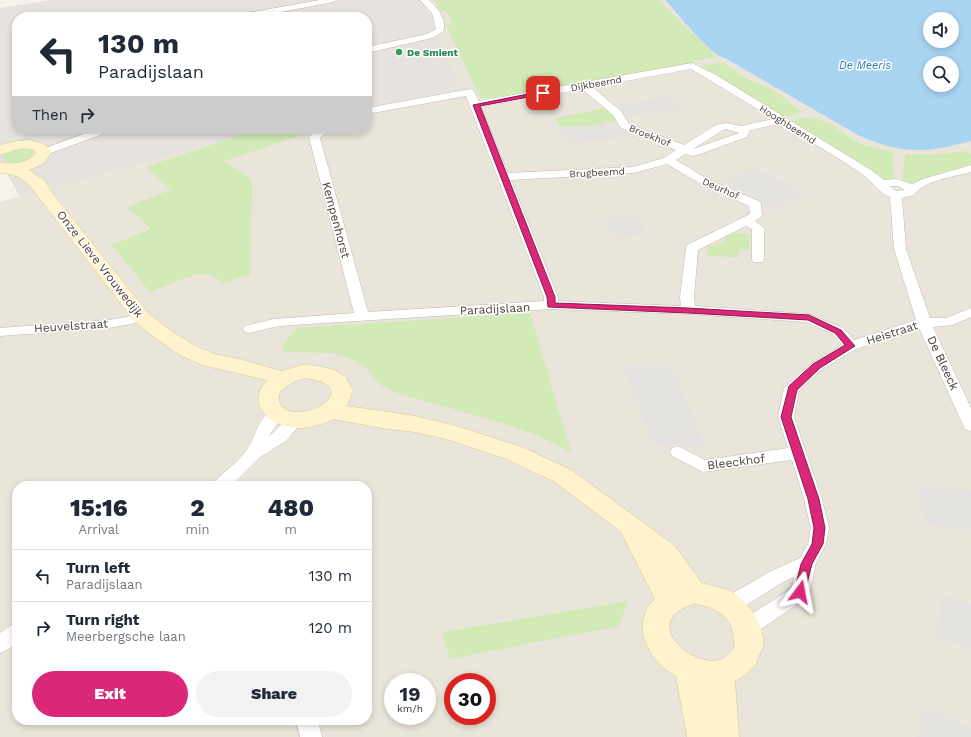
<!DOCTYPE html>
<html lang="en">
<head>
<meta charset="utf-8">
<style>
	body { margin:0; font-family:"Work Sans",sans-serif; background:#f2f2f3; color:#1f2937; height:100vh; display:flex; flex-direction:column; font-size:15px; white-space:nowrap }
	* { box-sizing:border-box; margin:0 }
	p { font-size:13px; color:#747a83 }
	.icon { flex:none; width:22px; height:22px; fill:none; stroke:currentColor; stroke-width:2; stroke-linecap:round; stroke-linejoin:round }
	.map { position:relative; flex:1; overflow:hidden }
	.panel { position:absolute; left:12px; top:481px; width:360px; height:244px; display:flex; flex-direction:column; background:#fff; border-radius:16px; box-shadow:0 2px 6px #0003 }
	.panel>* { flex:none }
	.guide { position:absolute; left:12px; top:12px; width:360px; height:122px; border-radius:16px; box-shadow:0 2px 6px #0003; background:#fff; color:#1f2937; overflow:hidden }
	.buttons { position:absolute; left:923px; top:12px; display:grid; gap:8px }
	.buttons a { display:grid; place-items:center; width:36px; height:36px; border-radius:50%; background:#fff; box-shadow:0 2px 6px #0003; font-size:20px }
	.speed { position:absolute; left:384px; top:673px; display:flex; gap:8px; font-size:20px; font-weight:700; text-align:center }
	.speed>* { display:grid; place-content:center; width:52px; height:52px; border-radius:50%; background:#fff; box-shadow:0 2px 6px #0003; line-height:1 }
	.speed small { font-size:10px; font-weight:400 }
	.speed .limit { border:6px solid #d22; background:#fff; color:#111 }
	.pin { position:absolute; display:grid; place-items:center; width:34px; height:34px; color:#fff; margin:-17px; border-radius:8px; box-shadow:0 2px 6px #0006 }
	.me { position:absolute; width:44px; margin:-22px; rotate:13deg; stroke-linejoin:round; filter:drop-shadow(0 0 3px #0008) }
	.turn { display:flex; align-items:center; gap:14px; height:84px; padding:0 20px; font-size:18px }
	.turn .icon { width:52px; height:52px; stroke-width:2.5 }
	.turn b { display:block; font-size:28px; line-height:34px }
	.then { display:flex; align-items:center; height:38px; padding:0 20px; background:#0003; gap:8px; font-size:15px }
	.eta { display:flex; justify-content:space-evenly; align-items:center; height:68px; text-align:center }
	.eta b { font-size:24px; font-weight:800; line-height:28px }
	.button { display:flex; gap:8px; margin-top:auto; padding:8px 20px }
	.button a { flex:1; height:46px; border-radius:24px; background:#db2777; color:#fff; font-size:16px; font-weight:800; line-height:46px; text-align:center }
	.button a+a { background:#f2f2f3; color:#1f2937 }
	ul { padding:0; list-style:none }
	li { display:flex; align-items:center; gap:12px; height:52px; padding:0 20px; border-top:1px solid #e0e1e3 }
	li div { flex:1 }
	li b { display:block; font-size:15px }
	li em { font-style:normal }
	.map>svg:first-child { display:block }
	.residential { fill:#eae5da; fill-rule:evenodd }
	.industrial { fill:#e6e2dd }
	.green { fill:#d2eab5 }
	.parking { fill:#e5e3e0 }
	.water { fill:#a9d4f2; fill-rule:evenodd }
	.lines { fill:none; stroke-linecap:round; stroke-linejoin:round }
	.street-casing { stroke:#c2bbae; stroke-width:1 }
	.secondary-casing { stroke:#d6c79b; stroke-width:1 }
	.street { fill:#fff; fill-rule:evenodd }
	.secondary { fill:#fff3cd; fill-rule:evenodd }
	.route { fill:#db2777; stroke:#8e194d }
	.leisure-dot { fill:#2e9e5b; stroke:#fff; stroke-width:1.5 }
	.labels { text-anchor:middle; stroke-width:3; stroke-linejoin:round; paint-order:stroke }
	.far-leisure-label { font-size:10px; font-weight:bold; fill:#27864d; stroke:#fff; text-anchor:start }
	.far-street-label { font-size:10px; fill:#4b4439; stroke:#fff }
	.far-water-label { font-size:11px; font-style:italic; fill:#2e7ab2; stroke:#fff }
	.street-label { font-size:12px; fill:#4b4439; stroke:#fff }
</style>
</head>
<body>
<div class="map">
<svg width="971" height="737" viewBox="0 0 971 737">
	<rect width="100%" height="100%" fill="#f6f3ec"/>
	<path class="residential" d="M423,0H665L971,129V737H0V202L265,129H367V107L461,90ZM17,486H367V720H17ZM393,682H427V716H393ZM453,682H487V716H453Z"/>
	<polygon class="industrial" points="52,0 423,0 461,90 367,107 367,17 17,17 17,129 265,129 20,197 0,161 0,8"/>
	<g class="green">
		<polygon points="432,0 658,0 717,57 692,61 695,63 493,100 480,97 446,25 452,24 447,11 440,11 437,4"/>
		<polygon points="722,62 745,78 774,90 802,113 782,118 699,66"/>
		<polygon points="605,108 615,118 615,123 608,121 599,125 560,127 555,118"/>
		<polygon points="807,117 829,123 851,139 864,145 893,152 894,180 882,181 788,121"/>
		<path d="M258,129H313L304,134L224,161L251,179L252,188L250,275L222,283C218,279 211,274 205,274C190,273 165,287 150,292L112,245L151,229L127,207L171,190L146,167Z"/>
		<path d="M17,149H30L34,153C30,163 10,166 3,159L5,154Z"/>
		<polygon points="966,151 971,154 971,166 912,185 902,181 905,154 929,155"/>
		<polygon points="732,232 754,235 754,237 750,237 749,250 739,249 738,258 707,255 708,245 713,246 725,241 726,235"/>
		<path d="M530,313L571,452L536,435L502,423L396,393L379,384L368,369L349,358L332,353L282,352C282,342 290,335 297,328Z"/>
		<polygon points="628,601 619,626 450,659 442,632"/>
	</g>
	<g class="parking">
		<polygon points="201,0 212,0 232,15 227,14 223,17"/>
		<polygon points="670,96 684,108 628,117 615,106"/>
		<polygon points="608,121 632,131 613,140 565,142 560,127 599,125"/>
		<polygon points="756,168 808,195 771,210 721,182"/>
		<polygon points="637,216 648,235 614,238 604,219"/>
		<polygon points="623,365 672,367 705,446 653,445"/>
		<polygon points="916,486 971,491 971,530 927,524"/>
		<polygon points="942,595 971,604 971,649 937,637"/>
		<polygon points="924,708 971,727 971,737 917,737"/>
	</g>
	<path class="water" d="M665,0H971V141C926,153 902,155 858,135L725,58C709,55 678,13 665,0ZM930,19H952V41H930ZM930,63H952V85H930Z"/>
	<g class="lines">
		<defs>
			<g id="street">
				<polygon points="320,0 337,0 333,2 255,17 238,17 242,14"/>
				<path d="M420,0H429C437,7 448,21 443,32L432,38L367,53V47L427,34L436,29L432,13Z"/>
				<path d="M692,63L716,75L871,170L884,180L896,179L912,184L923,179L971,165V172C954,177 924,180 914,195L902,198L906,249L930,318H946L971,308V317L953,325L933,327L971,408V431L965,429L963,425L919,328L856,349L822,369L799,390L794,417L822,499L829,528L826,544L816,563L810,592L807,598L755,633L748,635L741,633L738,627L741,621L792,588L794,577L783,582L737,611L730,613L723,611L720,605L723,599L769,572L800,558L808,544L811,528L804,499L792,460L703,472L672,456L670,452L672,448L678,446L705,460L788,448L778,417L784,388L812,363L842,345L833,334L806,322L688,314L551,309L292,325L274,327L250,333L245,332L243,329L245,326L274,319L354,313L309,137L318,129H330L320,138L368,312L544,301V297L466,96L367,114V108L470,89L473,90L479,101ZM691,69L774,119L741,126L726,123L716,125L684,145L629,124L621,111L592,87ZM582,89L613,115L621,128L676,150L664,158L633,167L508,173L481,107ZM781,123C808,140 836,156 862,174C871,180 880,194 890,197L894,249L916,320L854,340L843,328L809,314L695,306L694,297L698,250L746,226L752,229V259L753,262H763L764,259V228L755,221L762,216L761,204L759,201L707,179L676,160L685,154L693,156L697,155L747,137L749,132L748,131ZM726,129L739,133L693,149L723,130ZM667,164L699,183L749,206L750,214L687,245L686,248L680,297L681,306L558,301V297L511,180L634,173ZM890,186H898L905,190L895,191Z"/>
				<polygon points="97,129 112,129 111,131 48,154 44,155 39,152 40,150"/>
				<polygon points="142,314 147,315 149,318 147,321 109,328 0,336 0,328 109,320"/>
				<path d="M276,409L282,410L284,414L269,436C280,429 287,412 302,416L304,420L286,441L259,458L231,486H211L214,482C224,472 238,462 246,451C256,438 258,414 276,409Z"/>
				<polygon points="17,623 17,643 7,650 0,653 0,633 10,626"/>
				<polygon points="296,720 318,720 322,737 300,737"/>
			</g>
			<path id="secondary" d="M30,140L46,145L52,152L43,164L29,170L45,181L53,194L149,314L168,329L194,345L214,354L236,358L281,371L306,364L327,368L334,370L346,377L353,391L347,406L415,416L453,425L522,447L571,470L674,545L702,583L728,590L737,595L752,610L761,628L763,637V647L755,665L744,676L735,681L739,737H687L676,676C655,665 636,638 645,614C647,608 650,603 655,599L621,532L555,482L506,459L449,440L415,432L387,429L333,419C324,424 313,427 303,428C276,429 242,409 267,380L202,365L180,355L154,337L135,322L40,199C29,183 21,174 0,173V163C12,164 29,164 36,152C26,144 11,152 0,155V145L17,141ZM306,378C319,380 342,385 326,402C317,411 289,418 281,405C271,390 296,380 306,378ZM694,604C719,607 737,620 734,647C732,651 728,656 724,658C697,673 635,622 694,604Z"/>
		</defs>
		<use href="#street" class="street-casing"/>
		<use href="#secondary" class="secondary-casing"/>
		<use href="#street" class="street"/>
		<use href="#secondary" class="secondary"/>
	</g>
	<polygon class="route" points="543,91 545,92 545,94 480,106 555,297 555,303 688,308 809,315 841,330 855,346 820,368 797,390 791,417 819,499 825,528 823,544 812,564 804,595 800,597 796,595 794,592 801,564 812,544 814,528 808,499 781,417 789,386 813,364 845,345 835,333 808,320 688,313 548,307 547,297 473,105"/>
	<circle class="leisure-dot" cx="399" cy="52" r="4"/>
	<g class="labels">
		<g class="far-leisure-label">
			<text x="407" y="56">De Smient</text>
		</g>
		<g class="far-street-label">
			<text transform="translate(596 83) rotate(-10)" y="4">Dijkbeemd</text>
			<text transform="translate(788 124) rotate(32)" y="4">Hooghbeemd</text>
			<text transform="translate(650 135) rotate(22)" y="4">Broekhof</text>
			<text transform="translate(597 172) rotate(-3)" y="4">Brugbeemd</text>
			<text transform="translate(721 188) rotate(24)" y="4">Deurhof</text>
		</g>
		<g class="far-water-label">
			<text x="865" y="69">De Meeris</text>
		</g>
		<g class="street-label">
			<text transform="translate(336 220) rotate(75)" y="4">Kempenhorst</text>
			<text transform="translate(100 264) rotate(52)" y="4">Onze Lieve Vrouwedijk</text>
			<text transform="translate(495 309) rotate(-3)" y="4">Paradijslaan</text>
			<text transform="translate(71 326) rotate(-4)" y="4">Heuvelstraat</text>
			<text transform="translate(892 333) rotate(-18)" y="4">Heistraat</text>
			<text transform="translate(943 363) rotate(65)" y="4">De Bleeck</text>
			<text transform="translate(736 462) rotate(-7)" y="4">Bleeckhof</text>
		</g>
	</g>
</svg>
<div class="buttons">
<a><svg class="icon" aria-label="sound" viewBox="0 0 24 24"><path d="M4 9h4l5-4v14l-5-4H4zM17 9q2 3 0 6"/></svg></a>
<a><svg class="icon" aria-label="search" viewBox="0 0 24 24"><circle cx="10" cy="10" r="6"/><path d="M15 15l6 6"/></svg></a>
</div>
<div class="speed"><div>19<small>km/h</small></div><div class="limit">30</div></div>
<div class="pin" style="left:543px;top:93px;background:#d93025"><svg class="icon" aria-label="arrive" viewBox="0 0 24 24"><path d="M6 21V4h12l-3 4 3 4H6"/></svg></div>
<svg class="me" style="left:800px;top:592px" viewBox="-20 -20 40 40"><path d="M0-17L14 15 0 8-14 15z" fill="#db2777" stroke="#fff" stroke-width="4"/></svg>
<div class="guide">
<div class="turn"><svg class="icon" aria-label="left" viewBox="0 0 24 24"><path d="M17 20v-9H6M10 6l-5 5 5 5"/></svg><div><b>130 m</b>Paradijslaan</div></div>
<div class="then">Then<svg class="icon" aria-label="right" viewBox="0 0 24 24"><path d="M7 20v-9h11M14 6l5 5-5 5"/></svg></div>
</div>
<section class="panel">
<div class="eta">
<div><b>15:16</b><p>Arrival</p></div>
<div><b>2</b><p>min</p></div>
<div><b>480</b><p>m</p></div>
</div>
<ul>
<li><svg class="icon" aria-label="left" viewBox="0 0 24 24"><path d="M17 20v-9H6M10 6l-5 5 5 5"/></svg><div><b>Turn left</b><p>Paradijslaan</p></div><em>130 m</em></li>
<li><svg class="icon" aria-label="right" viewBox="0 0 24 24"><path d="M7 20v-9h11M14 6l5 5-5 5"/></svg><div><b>Turn right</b><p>Meerbergsche laan</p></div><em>120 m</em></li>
</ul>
<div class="button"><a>Exit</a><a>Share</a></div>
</section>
</div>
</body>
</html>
